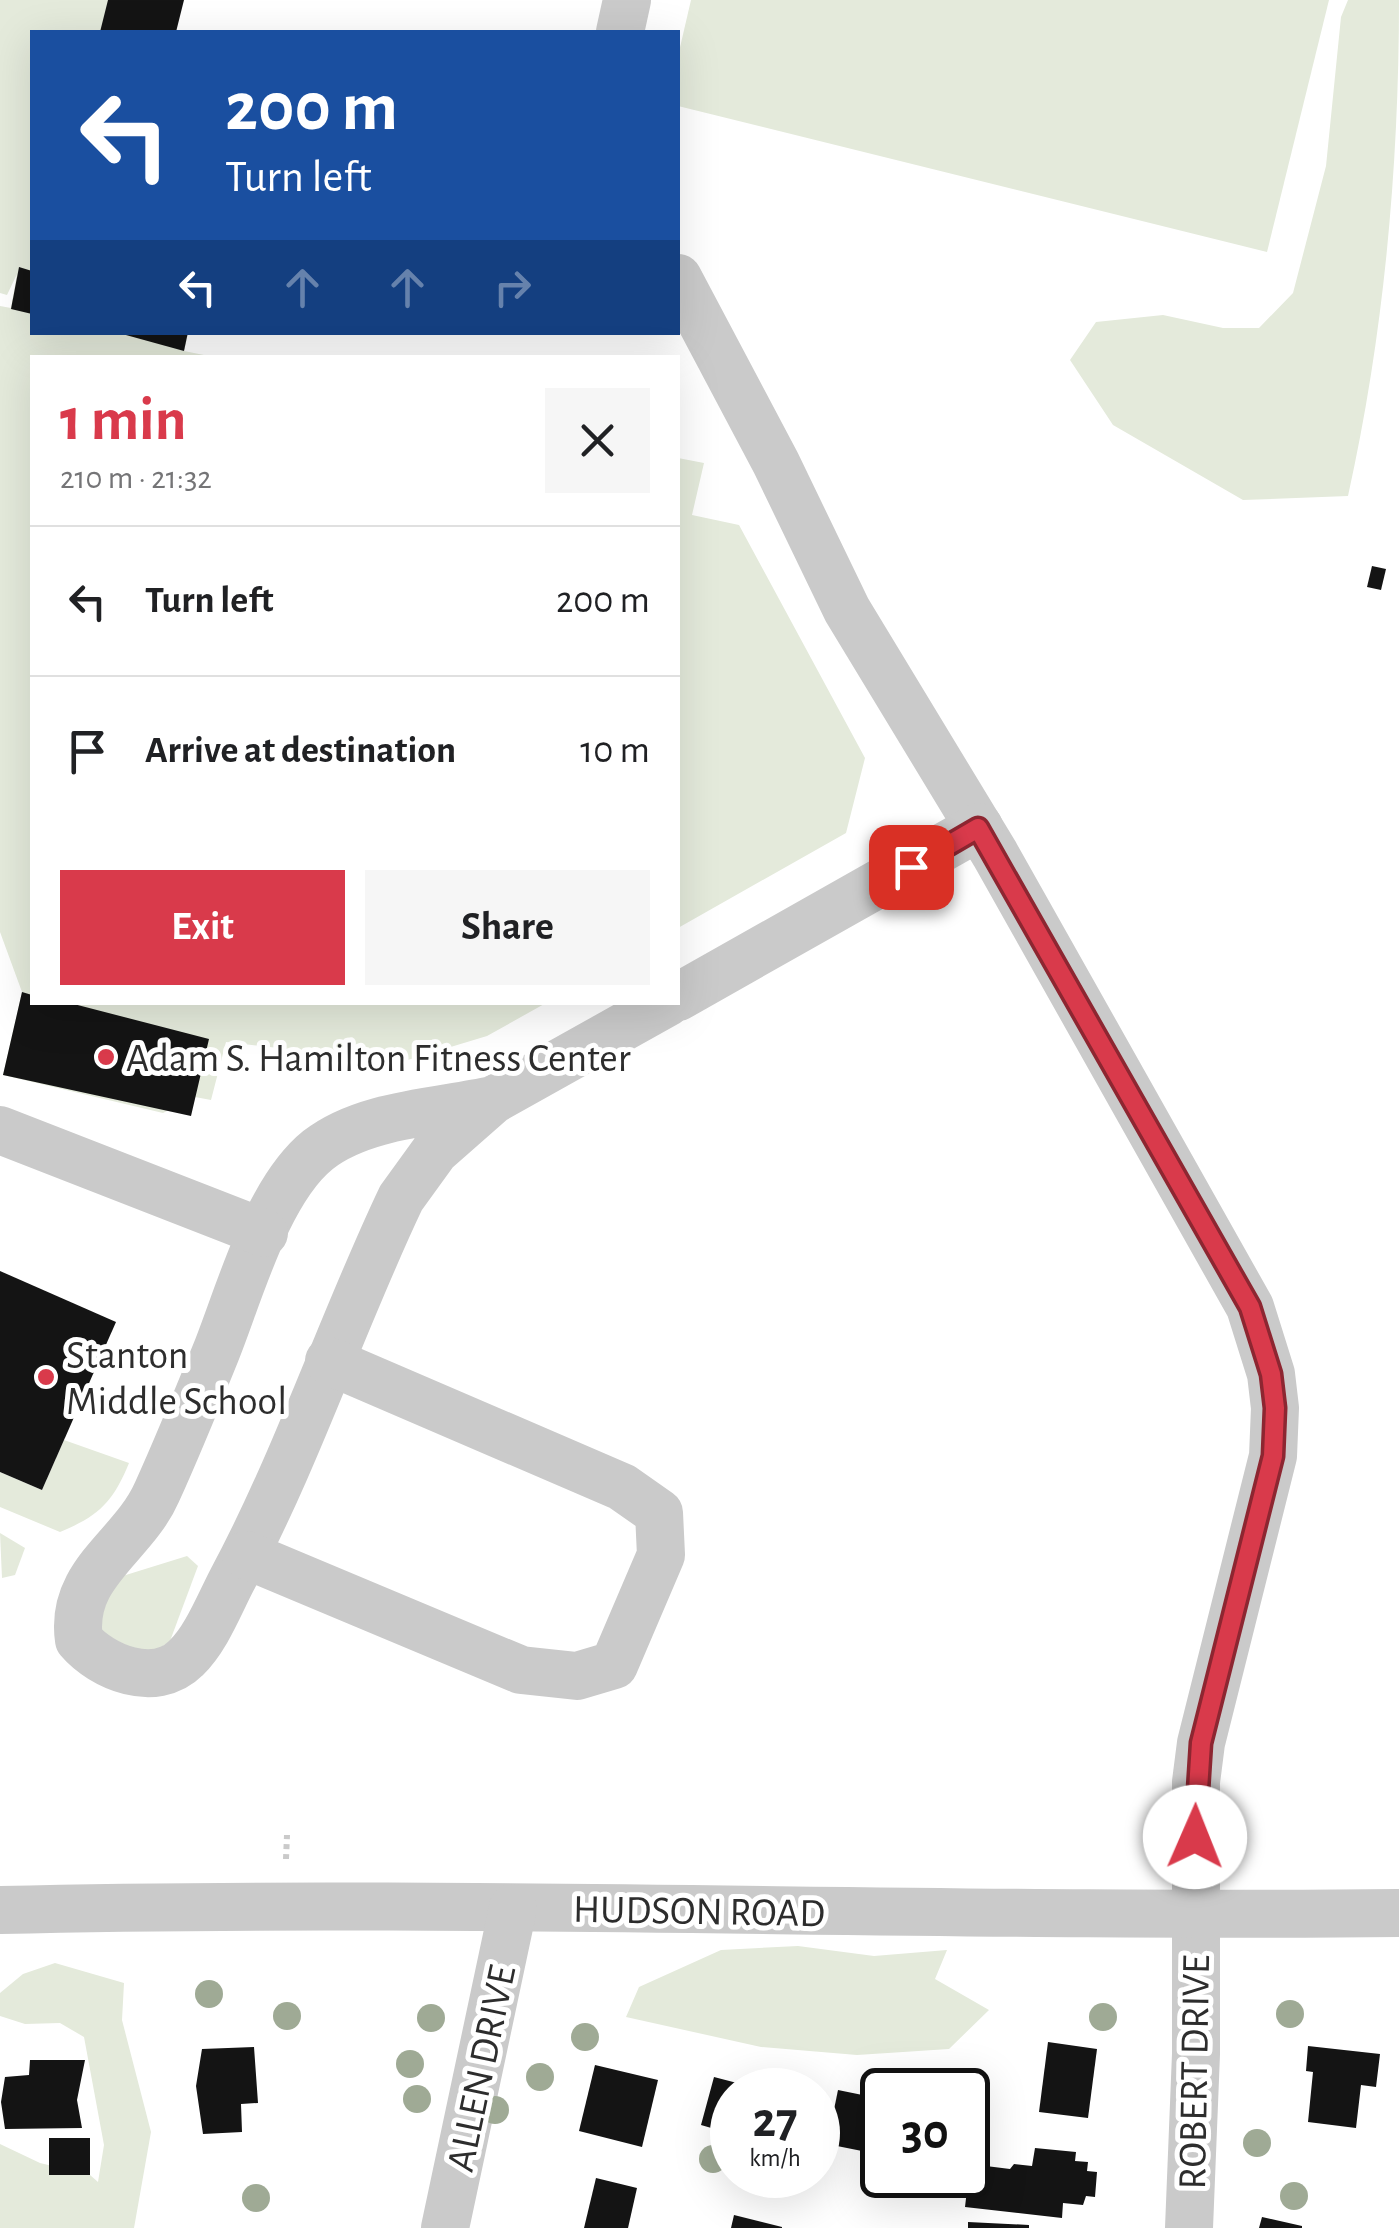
<!DOCTYPE html>
<html lang="en">
<head>
<meta charset="utf-8">
<style>
	body { margin:0; font-family:"Alegreya Sans",sans-serif; background:#f6f6f6; color:#202124; height:100vh; display:flex; flex-direction:column; font-size:38px; white-space:nowrap }
	* { box-sizing:border-box; margin:0 }
	p { font-size:32px; color:#757577 }
	.icon { flex:none; width:55px; height:55px; fill:none; stroke:currentColor; stroke-width:2; stroke-linecap:round; stroke-linejoin:round }
	.map { position:relative; flex:1; overflow:hidden }
	.details { position:absolute; left:30px; top:355px; width:650px; height:650px; display:flex; flex-direction:column; background:#fff; border-radius:0px; box-shadow:0 10px 40px #0002 }
	.details>* { flex:none }
	.guide { position:absolute; left:30px; top:30px; width:650px; height:305px; border-radius:0px; box-shadow:0 10px 40px #0002; background:#1a4fa0; color:#fff; overflow:hidden }
	.speed { position:absolute; left:710px; top:2068px; display:flex; gap:20px; font-size:50px; font-weight:700; text-align:center }
	.speed>* { display:grid; place-content:center; width:130px; height:130px; border-radius:50%; background:#fff; box-shadow:0 10px 40px #0002; line-height:1 }
	.speed small { font-size:25px; font-weight:400 }
	.speed .limit { border:5px solid #111; border-radius:15px; background:#fff; color:#111 }
	.pin { position:absolute; display:grid; place-items:center; width:85px; height:85px; color:#fff; margin:-42px; border-radius:20px; box-shadow:0 5px 15px #0006 }
	.me { position:absolute; width:110px; margin:-55px; rotate:1deg; stroke-linejoin:round; filter:drop-shadow(0 0 8px #0008) }
	.turn { display:flex; align-items:center; gap:35px; height:210px; padding:0 30px; font-size:45px }
	.turn .icon { width:130px; height:130px; stroke-width:2.5 }
	.turn b { display:block; font-size:70px; line-height:85px }
	.lanes { display:flex; align-items:center; height:95px; padding:0 30px; background:#0003; justify-content:center; gap:50px; direction:ltr }
	.lanes .off { opacity:.35 }
	.round { display:grid; place-items:center; flex:none; width:105px; height:105px; border-radius:0px; background:#f6f6f6 }
	.head { display:flex; align-items:center; justify-content:space-between; height:170px; padding:0 30px }
	h1 { font-size:60px; font-weight:700; line-height:75px; color:#d93a4b }
	.primary-button { display:flex; gap:20px; margin-top:auto; padding:20px 30px }
	.primary-button a { flex:1; height:115px; border-radius:0px; background:#d93a4b; color:#fff; font-size:40px; font-weight:700; line-height:115px; text-align:center }
	.primary-button a+a { background:#f6f6f6; color:#202124 }
	ul { padding:0; list-style:none }
	li { display:flex; align-items:center; gap:30px; height:150px; padding:0 30px; border-top:2px solid #e0e0e0 }
	li div { flex:1 }
	li b { display:block; font-size:38px }
	li em { font-style:normal }
	.map>svg:first-child { display:block }
	.green { fill:#e4eadb }
	.building { fill:#141414 }
	.lines { fill:none; stroke-linecap:round; stroke-linejoin:round }
	.path { stroke:#cacaca; stroke-width:6; stroke-dasharray:5 5; stroke-linecap:butt }
	.minor { stroke:#cacaca; stroke-width:48 }
	.tree { fill:#9faa95 }
	.route-casing { stroke:#8d2631; stroke-width:25 }
	.route { stroke:#d93a4b; stroke-width:18 }
	.poi-dot { fill:#d93a4b; stroke:#fff; stroke-width:4 }
	.labels { text-anchor:middle; stroke-width:10; stroke-linejoin:round; paint-order:stroke }
	.poi-label { font-size:40px; fill:#2d2d2d; stroke:#fff; text-anchor:start }
	.street-label { font-size:40px; fill:#2d2d2d; stroke:#fff }
</style>
</head>
<body>
<div class="map">
<svg width="1399" height="2228" viewBox="0 0 1399 2228">
	<rect width="100%" height="100%" fill="#fff"/>
	<g class="green">
		<polygon points="0,0 154,0 146,32 32,32 32,332 188,333 184,351 214,357 32,358 32,1002 546,1003 487,1036 401,1062 226,1042 211,1100 195,1097 163,1113 3,1075 22,992 0,932 0,306 11,308 17,274 7,295 0,293"/>
		<polygon points="691,0 1329,0 1267,252 678,106 678,56"/>
		<path d="M1348,0H1399C1399,166 1384,334 1348,496L1243,500L1113,425L1070,360L1096,322L1163,315L1223,328H1259L1293,293L1326,166L1341,17Z"/>
		<polygon points="678,458 704,463 692,515 739,525 865,758 846,833 678,928"/>
		<path d="M64,1440L129,1463C113,1502 99,1516 60,1532L0,1507V1472L42,1490Z"/>
		<polygon points="0,1533 25,1548 15,1575 2,1578"/>
		<polygon points="187,1556 198,1566 170,1641 150,1655 108,1649 93,1608 113,1579"/>
		<polygon points="798,1946 874,1956 947,1950 935,1979 989,2010 949,2049 857,2055 761,2047 626,2017 639,1987 721,1950"/>
		<polygon points="55,1963 124,1983 122,2020 151,2132 134,2228 0,2228 0,2144 40,2163 90,2175 98,2182 104,2145 84,2037 60,2023 25,2024 0,2016 0,1993 23,1974"/>
	</g>
	<g class="building">
		<polygon points="108,0 184,0 176,32 100,32"/>
		<polygon points="19,267 32,271 32,314 11,309"/>
		<polygon points="115,332 188,332 184,351"/>
		<polygon points="1372,566 1386,569 1381,590 1367,587"/>
		<polygon points="22,992 32,995 32,1002 66,1002 209,1039 191,1116 3,1075"/>
		<polygon points="0,1271 116,1322 42,1490 0,1472"/>
		<polygon points="1048,2042 1097,2049 1088,2118 1039,2112"/>
		<polygon points="1308,2046 1380,2054 1376,2087 1361,2085 1356,2128 1308,2122 1313,2072 1306,2071"/>
		<polygon points="254,2047 258,2103 241,2104 242,2132 203,2134 196,2086 202,2049"/>
		<polygon points="30,2060 85,2060 77,2100 82,2128 5,2129 1,2102 5,2077 29,2075"/>
		<polygon points="595,2065 658,2080 642,2147 579,2131"/>
		<polygon points="714,2077 760,2089 732,2090 732,2134 701,2125"/>
		<polygon points="838,2090 882,2099 882,2155 827,2144"/>
		<rect x="49" y="2138" width="41" height="37"/>
		<polygon points="1035,2148 1076,2152 1075,2161 1088,2162 1087,2171 1097,2172 1095,2197 1086,2196 1083,2205 1063,2203 1062,2218 965,2207 970,2164 1010,2169 1014,2164 1032,2166"/>
		<polygon points="596,2178 637,2188 628,2228 584,2228"/>
		<polygon points="734,2215 782,2227 782,2228 731,2228"/>
		<polygon points="1262,2217 1302,2226 1302,2228 1259,2228"/>
		<polygon points="968,2222 1029,2225 1029,2228 968,2228"/>
	</g>
	<g class="lines">
		<polyline class="path" points="286,1859 287,1835"/>
		<g class="minor">
			<polyline points="620,32 627,0"/>
			<polyline points="678,278 776,463 847,610 995,854 1250,1307 1271,1374 1275,1408 1273,1456 1201,1743 1196,1782 1196,2054 1189,2228"/>
			<polyline points="678,997 979,827"/>
			<path d="M493,1100C438,1112 364,1114 318,1150C267,1191 240,1292 216,1352C197,1399 178,1446 157,1492C133,1547 69,1573 79,1640C102,1667 155,1689 186,1658C206,1639 219,1605 232,1580C298,1457 341,1324 401,1198L435,1151L493,1100L668,1002"/>
			<polyline points="0,1130 264,1233"/>
			<polyline points="246,1555 521,1670 577,1676 614,1665 661,1555 659,1513 622,1487 329,1361"/>
			<path d="M0,1910C466,1899 933,1918 1399,1913"/>
			<polyline points="445,2228 513,1908"/>
		</g>
	</g>
	<g class="tree">
		<circle cx="209" cy="1994" r="14"/>
		<circle cx="1290" cy="2014" r="14"/>
		<circle cx="287" cy="2016" r="14"/>
		<circle cx="1103" cy="2017" r="14"/>
		<circle cx="431" cy="2018" r="14"/>
		<circle cx="585" cy="2037" r="14"/>
		<circle cx="410" cy="2064" r="14"/>
		<circle cx="540" cy="2077" r="14"/>
		<circle cx="417" cy="2099" r="14"/>
		<circle cx="495" cy="2110" r="14"/>
		<circle cx="1257" cy="2143" r="14"/>
		<circle cx="713" cy="2159" r="14"/>
		<circle cx="1294" cy="2196" r="14"/>
		<circle cx="256" cy="2198" r="14"/>
	</g>
	<g class="lines">
		<defs>
			<polyline id="route" points="911,867 978,828 1250,1307 1271,1374 1275,1408 1273,1456 1201,1743 1195,1837"/>
		</defs>
		<use href="#route" class="route-casing"/>
		<use href="#route" class="route"/>
	</g>
	<g class="poi-dot">
		<circle cx="106" cy="1057" r="10"/>
		<circle cx="46" cy="1377" r="10"/>
	</g>
	<g class="labels">
		<g class="poi-label">
			<text x="126" y="1071">Adam S. Hamilton Fitness Center</text>
			<text x="66" y="1368">Stanton<tspan x="66" dy="46">Middle School</tspan></text>
		</g>
		<g class="street-label">
			<text transform="translate(699 1910) rotate(1)" y="14">HUDSON ROAD</text>
			<text transform="translate(480 2068) rotate(-78)" y="14">ALLEN DRIVE</text>
			<text transform="translate(1193 2072) rotate(-89)" y="14">ROBERT DRIVE</text>
		</g>
	</g>
</svg>
<div class="speed"><div>27<small>km/h</small></div><div class="limit">30</div></div>
<div class="pin" style="left:911px;top:867px;background:#d93025"><svg class="icon" aria-label="arrive" viewBox="0 0 24 24"><path d="M6 21V4h12l-3 4 3 4H6"/></svg></div>
<svg class="me" style="left:1195px;top:1837px" viewBox="-20 -20 40 40"><circle r="19" fill="#fff"/><path d="M0-13L10 11 0 6-10 11z" fill="#d93a4b"/></svg>
<div class="guide">
<div class="turn"><svg class="icon" aria-label="left" viewBox="0 0 24 24"><path d="M17 20v-9H6M10 6l-5 5 5 5"/></svg><div><b>200 m</b>Turn left</div></div>
<div class="lanes"><svg class="icon" aria-label="left" viewBox="0 0 24 24"><path d="M17 20v-9H6M10 6l-5 5 5 5"/></svg><svg class="icon off" aria-label="ahead" viewBox="0 0 24 24"><path d="M12 20V5M6 11l6-6 6 6"/></svg><svg class="icon off" aria-label="ahead" viewBox="0 0 24 24"><path d="M12 20V5M6 11l6-6 6 6"/></svg><svg class="icon off" aria-label="right" viewBox="0 0 24 24"><path d="M7 20v-9h11M14 6l5 5-5 5"/></svg></div>
</div>
<section class="details">
<div class="head"><div><h1>1 min</h1><p>210 m · 21:32</p></div><a class="round"><svg class="icon" aria-label="close" viewBox="0 0 24 24"><path d="M6 6l12 12M18 6L6 18"/></svg></a></div>
<ul>
<li><svg class="icon" aria-label="left" viewBox="0 0 24 24"><path d="M17 20v-9H6M10 6l-5 5 5 5"/></svg><div><b>Turn left</b></div><em>200 m</em></li>
<li><svg class="icon" aria-label="arrive" viewBox="0 0 24 24"><path d="M6 21V4h12l-3 4 3 4H6"/></svg><div><b>Arrive at destination</b></div><em>10 m</em></li>
</ul>
<div class="primary-button"><a>Exit</a><a>Share</a></div>
</section>
</div>
</body>
</html>
